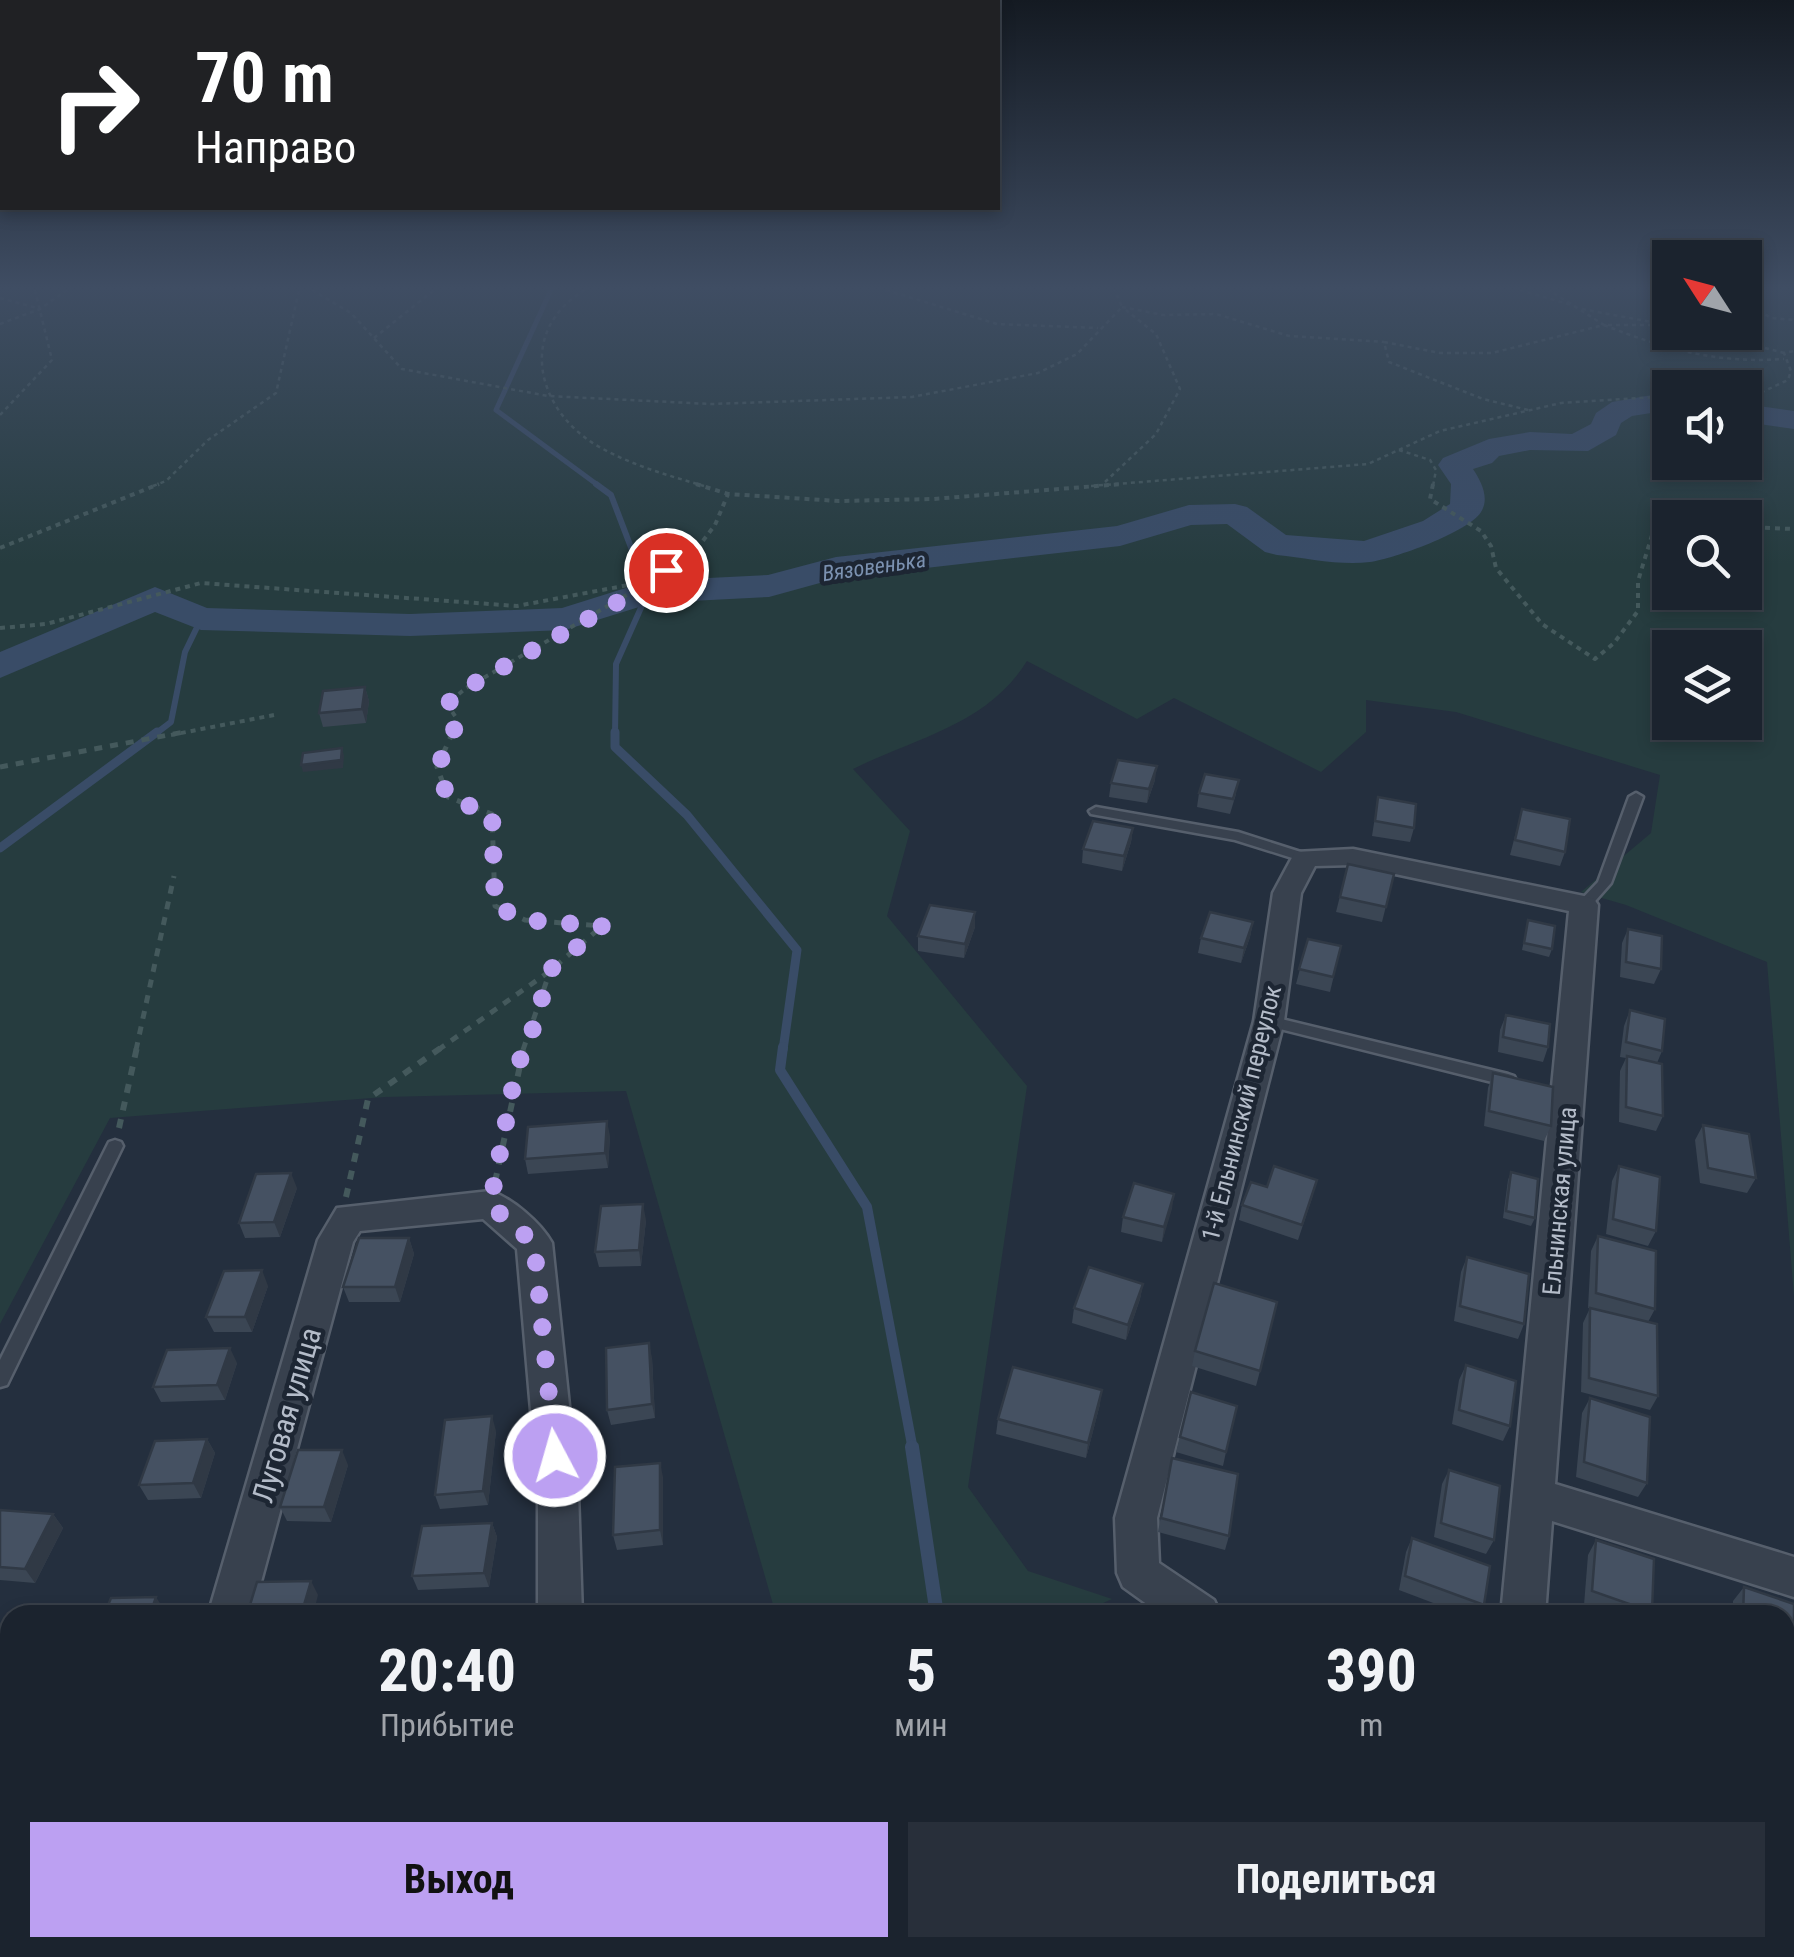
<!DOCTYPE html>
<html lang="ru">
<head>
<meta charset="utf-8">
<style>
	body { margin:0; font-family:"Roboto Condensed",sans-serif; background:#282f3a; color:#f1f3f6; height:100vh; display:flex; flex-direction:column; font-size:38px; white-space:nowrap }
	* { box-sizing:border-box; margin:0 }
	p { font-size:32px; color:#a0a4aa }
	.icon { flex:none; width:55px; height:55px; fill:none; stroke:currentColor; stroke-width:2; stroke-linecap:round; stroke-linejoin:round }
	.map { position:relative; flex:1; overflow:hidden }
	.panel { position:absolute; left:0px; top:1605px; width:1795px; height:352px; display:flex; flex-direction:column; background:#1b232e; border-radius:30px 30px 0 0; box-shadow:0 5px 15px #0003,0 0 0 2px #39404a }
	.panel>* { flex:none }
	.hud { position:absolute; left:0px; top:0px; width:1000px; height:210px; box-shadow:0 5px 15px #0003,0 0 0 2px #39404a; background:#202124; color:#fff; overflow:hidden }
	.needle { width:65px; rotate:306deg }
	.buttons { position:absolute; left:1652px; top:240px; display:grid; gap:20px }
	.buttons a { display:grid; place-items:center; width:110px; height:110px; border-radius:0px; background:#1b232e; box-shadow:0 5px 15px #0003,0 0 0 2px #39404a; font-size:50px }
	.pin { position:absolute; display:grid; place-items:center; width:85px; height:85px; color:#fff; margin:-42px; border:5px solid #fff; border-radius:50%; box-shadow:0 2px 10px #0007 }
	.me { position:absolute; width:110px; margin:-55px; rotate:354deg; stroke-linejoin:round; filter:drop-shadow(0 0 8px #0008) }
	.turn { display:flex; align-items:center; gap:35px; height:210px; padding:0 30px; font-size:45px }
	.turn .icon { width:130px; height:130px; stroke-width:2.5 }
	.turn b { display:block; font-size:70px; line-height:85px }
	.eta { display:flex; justify-content:space-evenly; align-items:center; height:170px; text-align:center }
	.eta b { font-size:60px; font-weight:700; line-height:70px }
	.action { display:flex; gap:20px; margin-top:auto; padding:20px 30px }
	.action a { flex:1; height:115px; border-radius:0px; background:#bca0f2; color:#111; font-size:40px; font-weight:700; line-height:115px; text-align:center }
	.action a+a { background:#282f3a; color:#f1f3f6 }
	.map>svg:first-child { display:block }
	.green { fill:#263c3f; fill-rule:evenodd }
	.lines { fill:none; stroke-linecap:round; stroke-linejoin:round }
	.stream-far4 { stroke:#394c67; stroke-width:5 }
	.stream-far3 { stroke:#394c67; stroke-width:6 }
	.stream-far2 { stroke:#394c67; stroke-width:9 }
	.stream-far1 { stroke:#394c67; stroke-width:10 }
	.stream { stroke:#394c67; stroke-width:14 }
	.river { fill:#394c67; fill-rule:evenodd }
	.service-casing { stroke:#565f6c; stroke-width:5 }
	.minor-casing { stroke:#565f6c; stroke-width:5 }
	.path-far3 { stroke:#44595c; stroke-width:2.5; stroke-dasharray:4 4; stroke-linecap:butt }
	.path-far2 { stroke:#44595c; stroke-width:4; stroke-dasharray:5 5; stroke-linecap:butt }
	.path-far1 { stroke:#44595c; stroke-width:5; stroke-dasharray:8 8; stroke-linecap:butt }
	.path { stroke:#44595c; stroke-width:6; stroke-dasharray:9 9; stroke-linecap:butt }
	.service { fill:#38414e; fill-rule:evenodd }
	.minor { fill:#38414e; fill-rule:evenodd }
	.wall { fill:#3b4654 }
	.shaded-wall { fill:#303945 }
	.building { fill:#455162; stroke:#303945; stroke-width:2.5 }
	.route { stroke:#bca0f2; stroke-width:18; stroke-dasharray:0 32.4 }
	.labels { text-anchor:middle; stroke-width:9; stroke-linejoin:round; paint-order:stroke }
	.far-water-label { font-size:22px; font-style:italic; fill:#7c92b1; stroke:#1d2633 }
	.street-label { font-size:25px; fill:#b4bcc9; stroke:#1d2633 }
	.near-street-label { font-size:30px; fill:#b4bcc9; stroke:#1d2633 }
</style>
</head>
<body>
<div class="map">
<svg width="1794" height="1957" viewBox="0 0 1794 1957">
	<rect width="100%" height="100%" fill="#242f3e"/>
	<g class="green">
		<path d="M0,290H1670V332H1745V290H1794V1297L1767,962L1626,905L1581,892L1651,833L1660,775L1456,712L1366,700V732L1321,772L1174,698L1137,719L1027,661C987,725 917,737 853,769L910,831L887,916L1027,1086L968,1487L1028,1571L1112,1599L1077,1615H776L626,1091L385,1097L110,1118L0,1324ZM1670,388H1745V462H1670ZM1670,518H1745V592H1670ZM1670,648H1745V722H1670Z"/>
		<polygon points="871,1948 1048,1948 1048,1957 873,1957"/>
	</g>
	<g class="lines">
		<polyline class="stream-far4" points="551,290 496,410 599,486"/>
		<g class="stream-far3">
			<polyline points="596,484 611,495 648,592 616,664 615,735"/>
			<polyline points="154,735 171,722 185,652 201,619"/>
		</g>
		<g class="stream-far2">
			<polyline points="615,732 615,747 687,815 797,950 783,1050"/>
			<polyline points="0,848 157,732"/>
		</g>
		<polyline class="stream-far1" points="783,1047 780,1070 867,1207 913,1450"/>
		<g class="stream">
			<polyline points="912,1447 937,1615"/>
			<polyline points="979,1948 980,1957"/>
		</g>
		<g class="river">
			<path d="M1670,392V410L1632,416L1621,423L1616,435L1588,451L1530,450L1499,456L1492,463L1473,469C1481,481 1490,498 1481,512C1469,532 1393,559 1370,562C1341,566 1306,558 1277,555L1265,552L1227,524L1191,525L1120,546L838,578L769,597L652,603L565,630L410,636L201,630L155,612L0,678V652L155,587L207,608L410,614L562,608L648,581L768,575L836,557L1117,526L1189,505L1235,504L1247,507L1286,535L1364,541L1423,521L1450,504L1451,484L1438,465L1443,458L1489,439L1530,432L1572,434L1591,424L1596,413L1612,402Z"/>
			<polygon points="1745,404 1794,411 1794,429 1745,422"/>
		</g>
		<defs>
			<g id="service">
				<polygon points="1636,793 1643,797 1611,883 1589,908 1579,908 1577,905 1579,902 1598,882 1629,797"/>
				<polygon points="1096,807 1238,832 1310,855 1312,858 1305,862 1235,840 1091,814 1089,811"/>
				<polygon points="1269,1016 1508,1074 1514,1076 1516,1080 1514,1084 1508,1086 1264,1025 1261,1021"/>
				<polygon points="115,1140 121,1142 123,1146 7,1385 0,1387 0,1360 109,1142"/>
			</g>
			<g id="minor">
				<polygon points="1353,849 1584,896 1594,899 1598,905 1555,1484 1794,1557 1794,1597 1552,1521 1545,1615 1501,1615 1569,911 1353,865 1315,866 1301,893 1284,1021 1157,1518 1159,1563 1214,1600 1221,1615 1162,1615 1123,1587 1117,1573 1115,1518 1254,1021 1273,893 1295,852"/>
				<path d="M490,1191C512,1198 541,1223 552,1243L578,1491L582,1615H538V1491L517,1249L483,1219L360,1231L353,1242L252,1615H208L318,1240L337,1208Z"/>
				<polygon points="1785,1904 1794,1908 1794,1957 1769,1948 1785,1948"/>
				<polygon points="111,1948 161,1948 158,1957 108,1957"/>
				<rect x="538" y="1948" width="50" height="9"/>
				<polygon points="1471,1948 1521,1948 1520,1957 1470,1957"/>
			</g>
		</defs>
		<use href="#service" class="service-casing"/>
		<use href="#minor" class="minor-casing"/>
		<g class="path-far3">
			<polyline points="312,290 351,313 402,369 548,396 711,404 912,397 1038,373 1077,354 1122,307 1115,290"/>
			<path d="M585,290C517,330 536,409 596,445C630,465 667,475 704,486"/>
			<polyline points="886,290 997,324 1098,328"/>
			<polyline points="1520,290 1571,305"/>
			<polyline points="0,298 37,308"/>
			<polyline points="1745,302 1771,318 1794,320"/>
			<polyline points="1122,307 1163,315 1216,314 1289,336 1384,342"/>
			<polyline points="1582,309 1667,325"/>
			<polyline points="0,324 40,309 67,290"/>
			<path d="M1604,325C1664,349 1719,364 1784,359"/>
			<polyline points="1608,325 1657,325"/>
			<polyline points="1703,332 1784,353"/>
			<polyline points="374,338 434,290"/>
			<polyline points="1745,394 1760,393 1788,380 1791,371 1784,353 1794,351"/>
			<polyline points="1528,410 1483,399 1389,362 1384,342 1440,353 1492,353 1604,325 1549,290"/>
			<polyline points="0,415 52,360 35,290"/>
			<polyline points="1399,450 1430,460 1436,470 1433,486"/>
			<polyline points="1105,482 1156,434 1180,389 1156,334 1126,310"/>
			<polyline points="153,486 166,481 208,440 276,393 299,290"/>
			<polyline points="1091,486 1368,464 1440,431 1561,403 1670,396"/>
		</g>
		<g class="path-far2">
			<polyline points="696,484 728,494"/>
			<polyline points="1433,484 1430,499 1481,531 1491,546 1496,568 1542,624 1595,659 1614,643 1638,611 1638,581 1656,522 1670,520"/>
			<polyline points="1745,527 1794,529"/>
			<polyline points="0,548 159,484"/>
			<polyline points="0,628 46,624 201,583 517,606 639,583"/>
			<polyline points="171,735 274,715"/>
			<polyline points="453,735 457,719 447,704 466,688 689,559 715,525 728,494 839,501 933,499 1122,484"/>
		</g>
		<g class="path-far1">
			<polyline points="453,732 437,767 448,797 492,814 495,906 525,920 602,926"/>
			<polyline points="0,767 184,732"/>
			<polyline points="136,1050 174,876"/>
			<polyline points="438,1050 550,971 602,926"/>
			<polyline points="523,1050 550,971"/>
		</g>
		<g class="path">
			<polyline points="119,1128 137,1047"/>
			<polyline points="495,1182 524,1047"/>
			<polyline points="346,1197 368,1099 442,1047"/>
		</g>
		<use href="#service" class="service"/>
		<use href="#minor" class="minor"/>
	</g>
	<g class="wall">
		<polygon points="365,687 369,701 366,723 323,727 319,713"/>
		<polygon points="1155,780 1147,803 1109,797 1111,783"/>
		<polygon points="1199,793 1236,794 1230,814 1197,807"/>
		<polygon points="1378,797 1414,828 1410,842 1372,836"/>
		<polygon points="1522,809 1565,852 1560,866 1510,855"/>
		<polygon points="1133,828 1131,842 1122,871 1082,863 1083,849"/>
		<polygon points="1348,864 1394,874 1382,922 1336,912"/>
		<polygon points="975,912 975,927 964,958 918,951 918,936"/>
		<polygon points="1528,920 1552,949 1549,957 1522,950"/>
		<polygon points="1253,922 1250,937 1241,963 1198,953 1201,938"/>
		<polygon points="1628,929 1661,969 1654,984 1620,977 1622,943"/>
		<polygon points="1308,939 1341,946 1330,992 1296,984"/>
		<polygon points="1630,1010 1662,1051 1657,1063 1663,1116 1656,1131 1619,1122 1620,1071 1626,1058 1620,1057 1624,1026"/>
		<polygon points="1506,1015 1548,1047 1543,1062 1498,1052 1500,1030"/>
		<polygon points="1493,1073 1551,1126 1544,1141 1484,1126 1488,1088"/>
		<polygon points="1703,1125 1756,1178 1747,1193 1700,1183 1695,1140"/>
		<polygon points="610,1136 608,1168 528,1174 525,1159"/>
		<polygon points="1619,1166 1656,1231 1648,1246 1606,1234 1612,1181"/>
		<polygon points="1511,1172 1535,1218 1531,1226 1503,1218 1508,1180"/>
		<polygon points="1267,1187 1313,1195 1298,1240 1239,1220 1242,1205"/>
		<polygon points="297,1188 280,1237 245,1238 239,1223"/>
		<polygon points="1174,1194 1162,1242 1121,1232 1123,1217"/>
		<polygon points="646,1220 641,1266 599,1267 595,1252"/>
		<polygon points="1598,1236 1655,1309 1648,1322 1658,1396 1650,1410 1581,1392 1583,1323 1590,1308 1588,1308 1591,1251"/>
		<polygon points="409,1238 414,1254 400,1302 349,1302 343,1287"/>
		<polygon points="1467,1257 1524,1324 1518,1339 1454,1321 1461,1272"/>
		<polygon points="1143,1284 1140,1299 1126,1340 1072,1323 1074,1308"/>
		<polygon points="268,1286 252,1332 214,1332 206,1317"/>
		<polygon points="1195,1351 1260,1371 1256,1386 1192,1366"/>
		<polygon points="652,1358 655,1418 611,1425 607,1410"/>
		<polygon points="237,1363 225,1400 161,1402 153,1387"/>
		<polygon points="1466,1365 1510,1426 1503,1441 1452,1424 1459,1380"/>
		<polygon points="1191,1392 1226,1452 1223,1466 1176,1452"/>
		<polygon points="1590,1398 1647,1483 1638,1497 1576,1477 1582,1413"/>
		<polygon points="1100,1404 1086,1458 996,1434 998,1419"/>
		<polygon points="496,1431 488,1505 440,1509 435,1495"/>
		<polygon points="207,1439 215,1453 201,1498 148,1500 139,1485"/>
		<polygon points="1172,1458 1229,1536 1225,1550 1158,1532"/>
		<polygon points="348,1465 331,1522 287,1521 280,1507"/>
		<polygon points="1449,1470 1494,1540 1486,1554 1434,1537 1442,1484"/>
		<polygon points="663,1477 663,1545 617,1550 613,1535"/>
		<polygon points="0,1510 53,1514 63,1528 35,1583 0,1580"/>
		<polygon points="492,1523 497,1537 489,1587 418,1590 412,1576"/>
		<polygon points="1412,1538 1484,1605 1479,1615 1465,1615 1399,1590 1406,1552"/>
		<polygon points="1596,1540 1652,1612 1650,1615 1613,1615 1584,1605 1588,1555"/>
		<polygon points="1744,1587 1794,1604 1794,1670 1785,1667 1785,1615 1733,1615 1733,1601"/>
		<polygon points="1785,1802 1794,1805 1794,1898 1785,1895"/>
		<polygon points="385,1948 467,1948 466,1957 384,1957"/>
		<polygon points="1384,1948 1405,1948 1400,1955"/>
		<rect x="1559" y="1948" width="98" height="9"/>
	</g>
	<g class="shaded-wall">
		<polygon points="365,687 369,701 366,723 362,709"/>
		<polygon points="342,748 344,756 343,768 303,772 301,765"/>
		<polygon points="1157,766 1155,780 1147,803 1149,789"/>
		<polygon points="1133,828 1131,842 1122,871 1124,856"/>
		<polygon points="975,912 975,927 964,958 965,944"/>
		<polygon points="1253,922 1250,937 1241,963 1244,948"/>
		<polygon points="607,1121 610,1136 608,1168 605,1153"/>
		<polygon points="291,1173 297,1188 280,1237 274,1222"/>
		<polygon points="1174,1194 1172,1209 1162,1242 1164,1227"/>
		<polygon points="643,1204 646,1220 641,1266 639,1250"/>
		<polygon points="409,1238 414,1254 400,1302 395,1287"/>
		<polygon points="262,1270 268,1286 252,1332 245,1317"/>
		<polygon points="1143,1284 1140,1299 1126,1340 1128,1325"/>
		<polygon points="649,1343 652,1358 655,1418 652,1404"/>
		<polygon points="230,1348 237,1363 225,1400 217,1385"/>
		<polygon points="1102,1390 1100,1404 1086,1458 1088,1443"/>
		<polygon points="492,1416 496,1431 488,1505 483,1491"/>
		<polygon points="207,1439 215,1453 201,1498 193,1483"/>
		<polygon points="342,1450 348,1465 331,1522 324,1507"/>
		<polygon points="660,1463 663,1477 663,1545 660,1530"/>
		<polygon points="53,1514 63,1528 35,1583 25,1569"/>
		<polygon points="492,1523 497,1537 489,1587 484,1573"/>
		<polygon points="311,1581 318,1595 313,1615 301,1615"/>
		<polygon points="156,1597 165,1611 164,1615 150,1615"/>
		<polygon points="48,1948 64,1948 61,1957 45,1957"/>
		<polygon points="226,1948 239,1948 236,1957 224,1957"/>
		<polygon points="460,1948 467,1948 466,1957 463,1957"/>
	</g>
	<g class="building">
		<polygon points="365,687 362,709 319,713 323,691"/>
		<polygon points="342,748 341,760 301,765 303,753"/>
		<polygon points="1118,760 1157,766 1149,789 1111,783"/>
		<polygon points="1205,774 1239,780 1233,799 1199,793"/>
		<polygon points="1378,797 1416,804 1414,828 1375,821"/>
		<polygon points="1522,809 1570,819 1565,852 1515,840"/>
		<polygon points="1093,821 1133,828 1124,856 1083,849"/>
		<polygon points="1348,864 1394,874 1386,907 1340,897"/>
		<polygon points="930,905 975,912 965,944 918,936"/>
		<polygon points="1210,912 1253,922 1244,948 1201,938"/>
		<polygon points="1528,920 1555,926 1552,949 1524,943"/>
		<polygon points="1628,929 1662,936 1661,969 1626,962"/>
		<polygon points="1308,939 1341,946 1333,977 1299,969"/>
		<polygon points="1630,1010 1665,1019 1662,1051 1626,1042"/>
		<polygon points="1506,1015 1550,1024 1548,1047 1503,1037"/>
		<polygon points="1627,1056 1662,1064 1663,1116 1626,1107"/>
		<polygon points="1493,1073 1553,1087 1551,1126 1489,1111"/>
		<polygon points="607,1121 605,1153 525,1159 528,1127"/>
		<polygon points="1703,1125 1749,1134 1756,1178 1708,1168"/>
		<polygon points="1274,1166 1317,1180 1302,1225 1242,1205 1251,1182 1267,1187"/>
		<polygon points="1619,1166 1660,1177 1656,1231 1613,1219"/>
		<polygon points="1511,1172 1538,1179 1535,1218 1506,1211"/>
		<polygon points="291,1173 274,1222 239,1223 256,1174"/>
		<polygon points="1134,1183 1174,1194 1164,1227 1123,1217"/>
		<polygon points="643,1204 639,1250 595,1252 601,1206"/>
		<polygon points="1598,1236 1656,1251 1655,1309 1596,1293"/>
		<polygon points="359,1238 409,1238 395,1287 343,1287"/>
		<polygon points="1467,1257 1529,1274 1524,1324 1460,1306"/>
		<polygon points="1089,1267 1143,1284 1128,1325 1074,1308"/>
		<polygon points="262,1270 245,1317 206,1317 224,1271"/>
		<polygon points="1214,1283 1277,1302 1260,1371 1195,1351"/>
		<polygon points="1590,1308 1657,1324 1658,1396 1589,1378"/>
		<polygon points="649,1343 652,1404 607,1410 606,1348"/>
		<polygon points="230,1348 217,1385 153,1387 167,1350"/>
		<polygon points="1466,1365 1516,1381 1510,1426 1459,1410"/>
		<polygon points="1013,1367 1102,1390 1088,1443 998,1419"/>
		<polygon points="1191,1392 1237,1406 1226,1452 1180,1437"/>
		<polygon points="1590,1398 1650,1417 1647,1483 1584,1462"/>
		<polygon points="492,1416 483,1491 435,1495 445,1420"/>
		<polygon points="207,1439 193,1483 139,1485 155,1441"/>
		<polygon points="298,1450 342,1450 324,1507 280,1507"/>
		<polygon points="1172,1458 1238,1474 1229,1536 1161,1518"/>
		<polygon points="660,1463 660,1530 613,1535 615,1467"/>
		<polygon points="1449,1470 1500,1486 1494,1540 1441,1523"/>
		<polygon points="0,1510 53,1514 25,1569 0,1567"/>
		<polygon points="492,1523 484,1573 412,1576 422,1526"/>
		<polygon points="1412,1538 1490,1566 1484,1605 1405,1576"/>
		<polygon points="1596,1540 1654,1559 1652,1612 1592,1591"/>
		<polygon points="311,1581 301,1615 247,1615 257,1582"/>
		<polygon points="1744,1587 1794,1604 1794,1653 1785,1650 1785,1615 1743,1615"/>
		<polygon points="156,1597 150,1615 104,1615 111,1598"/>
		<polygon points="1785,1802 1794,1805 1794,1882 1785,1879"/>
		<polygon points="10,1825 10,1838 5,1838"/>
		<polygon points="10,1891 10,1948 48,1948 45,1957 0,1957 0,1896 2,1892"/>
		<polygon points="148,1948 226,1948 224,1957 146,1957"/>
		<polygon points="385,1948 460,1948 459,1950 412,1957 384,1957"/>
		<polygon points="1568,1948 1657,1948 1657,1957 1567,1957"/>
	</g>
	<linearGradient id="sky" x2="0" y2="1"><stop stop-color="#141a22"/><stop offset="0.51" stop-color="#3f4d63"/><stop offset="1" stop-color="#3f4d63" stop-opacity="0"/></linearGradient>
	<rect width="1794" height="564" fill="url(#sky)"/>
	<g class="lines">
		<polyline class="route" points="555,1456 534,1243 490,1205 516,1070 534,1026 550,970 602,926 525,920 495,906 492,814 448,798 437,767 451,741 457,719 447,704 466,688 618,602 642,582 666,570"/>
	</g>
	<g class="labels">
		<g class="far-water-label">
			<text transform="translate(874 566) rotate(-8)" y="8">Вязовенька</text>
		</g>
		<g class="street-label">
			<text transform="translate(1241 1113) rotate(-76)" y="9">1-й Ельнинский переулок</text>
			<text transform="translate(1559 1201) rotate(-85)" y="9">Ельнинская улица</text>
		</g>
		<g class="near-street-label">
			<text transform="translate(287 1415) rotate(-74)" y="10">Луговая улица</text>
		</g>
	</g>
</svg>
<div class="buttons">
<a><svg class="needle" viewBox="-14 -14 28 28"><path d="M0-13l5 13h-10z" fill="#e53935"/><path d="M0 13l5-13h-10z" fill="#a0a4aa"/></svg></a>
<a><svg class="icon" aria-label="sound" viewBox="0 0 24 24"><path d="M4 9h4l5-4v14l-5-4H4zM17 9q2 3 0 6"/></svg></a>
<a><svg class="icon" aria-label="search" viewBox="0 0 24 24"><circle cx="10" cy="10" r="6"/><path d="M15 15l6 6"/></svg></a>
<a><svg class="icon" aria-label="layers" viewBox="0 0 24 24"><path d="M12 4l9 5-9 5-9-5zM3 14l9 5 9-5"/></svg></a>
</div>
<div class="pin" style="left:666px;top:570px;background:#d93025"><svg class="icon" aria-label="arrive" viewBox="0 0 24 24"><path d="M6 21V4h12l-3 4 3 4H6"/></svg></div>
<svg class="me" style="left:555px;top:1456px" viewBox="-20 -20 40 40"><circle r="17" fill="#bca0f2" stroke="#fff" stroke-width="3"/><path d="M0-11L8 9 0 5-8 9z" fill="#fff"/></svg>
<div class="hud">
<div class="turn"><svg class="icon" aria-label="right" viewBox="0 0 24 24"><path d="M7 20v-9h11M14 6l5 5-5 5"/></svg><div><b>70 m</b>Направо</div></div>
</div>
<section class="panel">
<div class="eta">
<div><b>20:40</b><p>Прибытие</p></div>
<div><b>5</b><p>мин</p></div>
<div><b>390</b><p>m</p></div>
</div>
<div class="action"><a>Выход</a><a>Поделиться</a></div>
</section>
</div>
</body>
</html>
